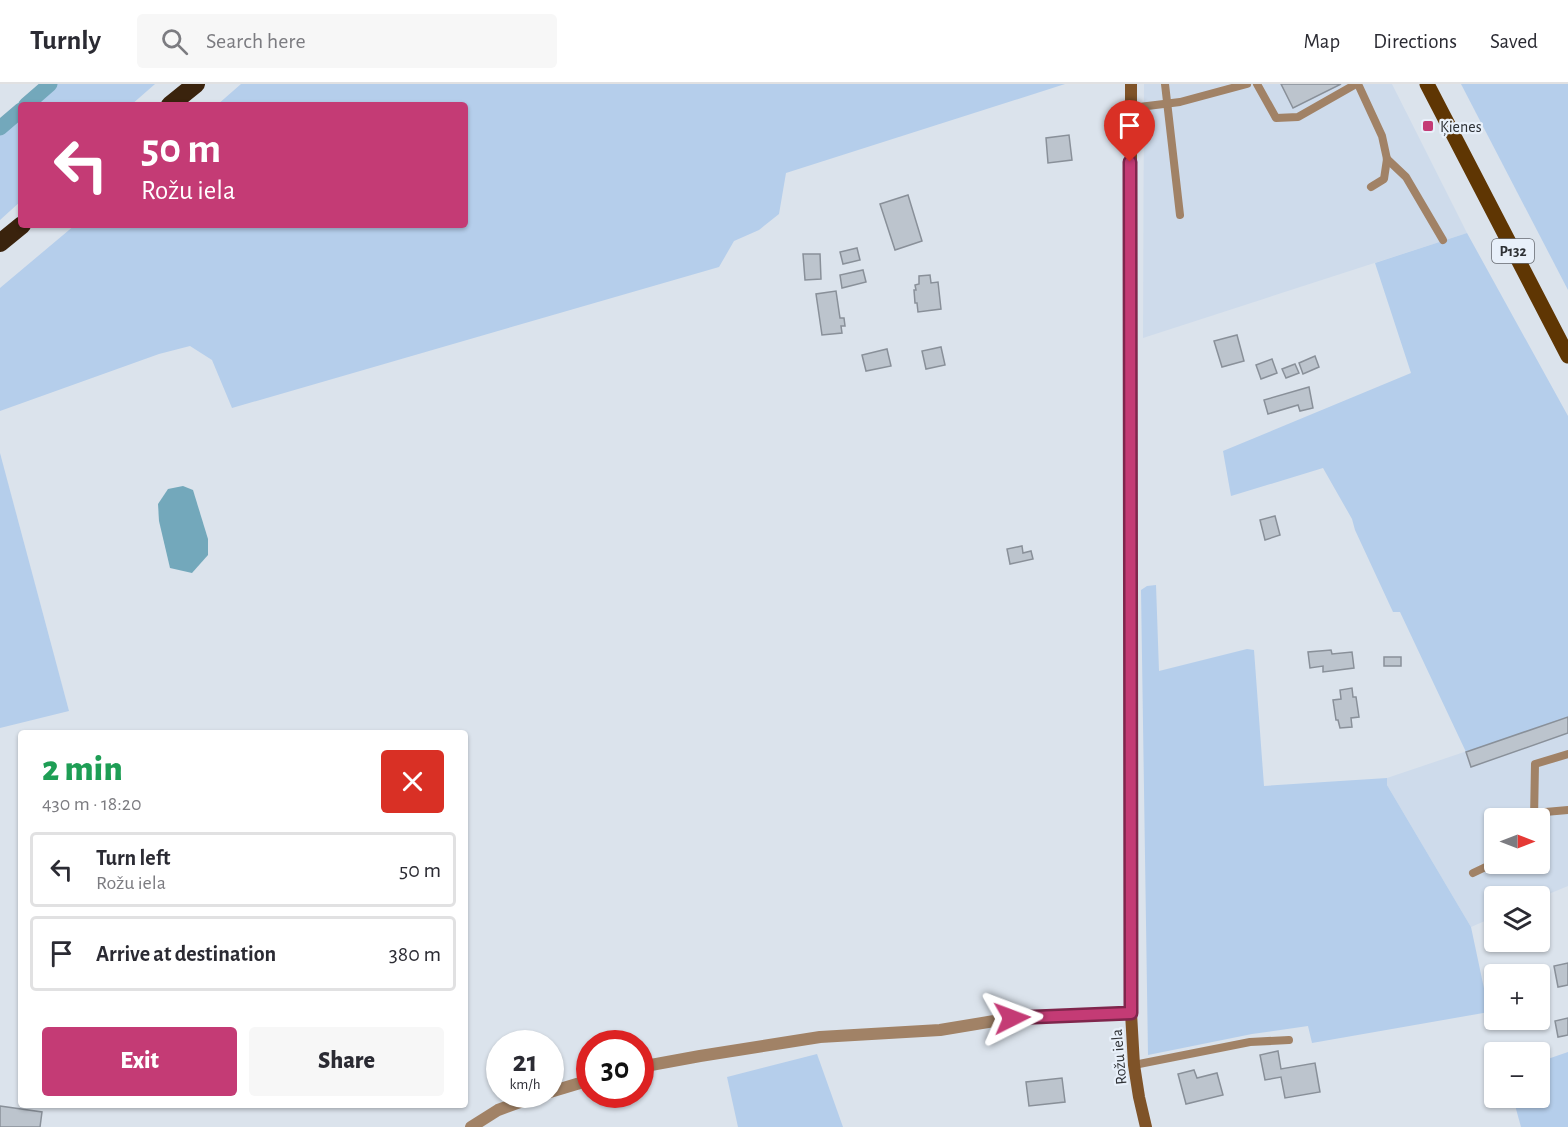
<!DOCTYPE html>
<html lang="en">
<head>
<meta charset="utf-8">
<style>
	body { margin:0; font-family:"Alegreya Sans",sans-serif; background:#f7f7f7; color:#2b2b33; height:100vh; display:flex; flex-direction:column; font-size:22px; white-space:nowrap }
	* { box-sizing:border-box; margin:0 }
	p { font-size:20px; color:#7c7c81 }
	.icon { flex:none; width:33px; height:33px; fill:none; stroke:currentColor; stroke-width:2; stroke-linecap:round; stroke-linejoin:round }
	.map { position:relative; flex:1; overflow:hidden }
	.side { position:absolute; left:18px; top:646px; width:450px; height:378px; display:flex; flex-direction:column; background:#fff; border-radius:6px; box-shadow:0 2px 4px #0004 }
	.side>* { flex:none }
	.hud { position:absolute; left:18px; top:18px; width:450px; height:126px; border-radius:6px; box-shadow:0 2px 4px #0004; background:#c43b75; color:#fff; overflow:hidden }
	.needle { width:39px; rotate:90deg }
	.controls { position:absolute; left:1484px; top:724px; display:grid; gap:12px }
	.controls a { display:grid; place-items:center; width:66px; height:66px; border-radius:6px; background:#fff; box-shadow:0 2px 4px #0004; font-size:30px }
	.speed { position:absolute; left:486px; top:946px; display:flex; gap:12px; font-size:30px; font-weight:700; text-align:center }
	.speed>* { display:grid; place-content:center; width:78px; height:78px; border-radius:50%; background:#fff; box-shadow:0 2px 4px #0004; line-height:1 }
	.speed small { font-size:15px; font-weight:400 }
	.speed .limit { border:9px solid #d22; background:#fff; color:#111 }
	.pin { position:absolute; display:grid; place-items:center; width:51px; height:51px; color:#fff; margin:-62px -26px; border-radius:50% 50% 50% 0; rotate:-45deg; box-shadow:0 0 6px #0007 }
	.pin .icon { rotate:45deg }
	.me { position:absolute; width:66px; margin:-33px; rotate:87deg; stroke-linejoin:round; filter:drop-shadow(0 0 4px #0008) }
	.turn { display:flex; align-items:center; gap:21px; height:126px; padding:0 24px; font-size:27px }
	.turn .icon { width:78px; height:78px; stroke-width:2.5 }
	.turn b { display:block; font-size:42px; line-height:51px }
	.round { display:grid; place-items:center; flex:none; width:63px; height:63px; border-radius:6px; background:#f7f7f7 }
	.summary { display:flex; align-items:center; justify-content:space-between; height:102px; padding:0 24px }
	h1 { font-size:36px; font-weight:800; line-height:45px; color:#1e9e55 }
	.button { display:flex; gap:12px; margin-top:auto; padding:12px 24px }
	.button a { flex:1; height:69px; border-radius:6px; background:#c43b75; color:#fff; font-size:24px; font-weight:800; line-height:69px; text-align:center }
	.button a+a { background:#f7f7f7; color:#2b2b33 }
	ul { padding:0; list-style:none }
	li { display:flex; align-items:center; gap:18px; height:75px; margin:0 12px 9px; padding:0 12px; border:3px solid #e1e1e2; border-radius:6px }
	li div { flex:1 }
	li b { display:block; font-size:22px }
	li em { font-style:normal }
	header { display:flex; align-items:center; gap:36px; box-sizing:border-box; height:84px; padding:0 30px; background:#fff; border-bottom:2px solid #e1e1e2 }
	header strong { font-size:28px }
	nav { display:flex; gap:33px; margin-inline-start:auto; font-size:21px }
	.search { width:420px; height:54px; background:#f7f7f7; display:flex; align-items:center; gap:15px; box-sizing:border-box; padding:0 21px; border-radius:6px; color:#7c7c81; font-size:22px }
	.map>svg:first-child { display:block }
	.built { fill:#cedbeb; fill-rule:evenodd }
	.green { fill:#b5ceeb }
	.water { fill:#73a8bb }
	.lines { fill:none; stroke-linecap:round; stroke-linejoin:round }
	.canal { stroke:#73a8bb; stroke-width:15 }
	.building { fill:#bcc4cd; stroke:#899099; stroke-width:1.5 }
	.lane { stroke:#a18266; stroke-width:8 }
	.street { stroke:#a18266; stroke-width:12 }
	.secondary { stroke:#7f5328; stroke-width:12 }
	.primary { stroke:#5f3603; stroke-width:15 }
	.highway { stroke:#3a230d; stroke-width:18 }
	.route-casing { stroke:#7f264c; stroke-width:15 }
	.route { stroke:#c43b75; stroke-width:10 }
	.poi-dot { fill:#c43b75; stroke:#e8f0fa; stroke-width:2 }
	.labels { text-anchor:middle; stroke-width:4.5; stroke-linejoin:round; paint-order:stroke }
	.shield { fill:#e8f0fa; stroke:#666a70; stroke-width:1.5 }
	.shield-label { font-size:15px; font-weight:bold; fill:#2e3135 }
	.poi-label { font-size:16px; fill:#2e3135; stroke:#e8f0fa; text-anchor:start }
	.street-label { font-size:16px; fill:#2e3135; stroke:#e8f0fa }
</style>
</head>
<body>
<header>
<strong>Turnly</strong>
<div class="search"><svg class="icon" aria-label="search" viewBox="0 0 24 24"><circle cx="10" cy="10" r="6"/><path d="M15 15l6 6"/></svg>Search here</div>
<nav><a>Map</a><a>Directions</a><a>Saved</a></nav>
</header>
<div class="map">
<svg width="1568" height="1043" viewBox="0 0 1568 1043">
	<rect width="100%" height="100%" fill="#dbe3ec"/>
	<g class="built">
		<polygon points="1144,0 1392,0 1467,149 1143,254"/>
		<path d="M1568,633V802L1539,814V813H1494V833L1471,843L1387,701V694ZM1494,735H1539V780H1494Z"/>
	</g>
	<g class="green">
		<polygon points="40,0 155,0 131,21 21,21 21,117 0,136 0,35"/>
		<polygon points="241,0 1065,0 786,89 779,130 759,146 734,157 719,183 232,324 212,276 190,262 159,270 0,327 0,204 75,141 465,141 465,21 217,21"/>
		<polygon points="1461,0 1568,0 1568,206"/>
		<polygon points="1467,149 1568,332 1568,633 1466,668 1400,528 1393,528 1355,446 1352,435 1323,384 1231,412 1223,367 1411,289 1375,179"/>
		<polygon points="0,369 69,627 0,644"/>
		<polygon points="1156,501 1159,587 1247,565 1254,566 1264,702 1387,694 1387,701 1471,843 1489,928 1312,959 1308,942 1252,950 1148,971 1141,506 1147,502"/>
		<polygon points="1568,968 1568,1043 1521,1043 1513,1014 1539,1014 1539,978"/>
		<polygon points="817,970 843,1043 738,1043 727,993"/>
	</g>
	<polygon class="water" points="183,402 193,406 208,455 208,471 192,489 170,484 159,437 158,420 168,405"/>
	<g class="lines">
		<g class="canal">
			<polyline points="26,21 50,0"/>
			<polyline points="0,44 21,26"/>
		</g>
	</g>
	<g class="building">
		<polygon points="1281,0 1341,0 1293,24"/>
		<polygon points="1069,51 1072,76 1048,79 1046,54"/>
		<polygon points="908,111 922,157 895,166 880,120"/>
		<polygon points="857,164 860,176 843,180 840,168"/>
		<polygon points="803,170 820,170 821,195 805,196"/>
		<polygon points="863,186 866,198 842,204 840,191"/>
		<polygon points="930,191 931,199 938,198 941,225 918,228 917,219 915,219 914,206 916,206 915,201 919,200 919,192"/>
		<polygon points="836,207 840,234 844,234 845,242 841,242 842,249 822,251 816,210"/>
		<polygon points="1237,251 1244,277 1222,283 1214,257"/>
		<polygon points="941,263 945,281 926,285 922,267"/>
		<polygon points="887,265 891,282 866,287 862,271"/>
		<polygon points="1315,272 1319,283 1303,290 1299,279"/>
		<polygon points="1272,275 1277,289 1261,295 1256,281"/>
		<polygon points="1295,280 1299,289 1286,294 1282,285"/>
		<polygon points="1309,303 1313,324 1300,327 1298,321 1268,330 1264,316"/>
		<polygon points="1275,432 1280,451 1265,456 1260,436"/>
		<polygon points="1022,462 1023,469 1031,467 1033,475 1010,480 1007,465"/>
		<polygon points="1331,566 1332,570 1352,568 1354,584 1323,588 1323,582 1310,584 1308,568"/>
		<rect x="1384" y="573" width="17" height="9"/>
		<polygon points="1352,604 1353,613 1356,613 1359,633 1351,634 1352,643 1340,644 1338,636 1336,636 1333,616 1341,615 1340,606"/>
		<polygon points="1568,633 1568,649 1471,683 1466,668"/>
		<polygon points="1568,879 1568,901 1558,903 1554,882"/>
		<polygon points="1568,934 1568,951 1558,953 1555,937"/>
		<polygon points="1278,967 1281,985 1315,979 1320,1008 1285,1014 1281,993 1265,996 1260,971"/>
		<polygon points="1194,986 1197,994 1217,989 1223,1011 1186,1020 1178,990"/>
		<polygon points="1062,994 1065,1018 1029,1022 1026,998"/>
		<polygon points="0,1022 42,1028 40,1043 0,1043"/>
	</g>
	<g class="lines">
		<g class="lane">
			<polyline points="1165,0 1180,131"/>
			<polyline points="1257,0 1276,34 1298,33 1356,0"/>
			<polyline points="1358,0 1382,52 1387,75 1384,95 1371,103"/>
			<polyline points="1131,24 1180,18 1247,0"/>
			<polyline points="1387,75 1406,93 1443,156"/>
			<polyline points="1534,729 1568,726"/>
			<polyline points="1534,735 1535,680 1568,670"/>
			<polyline points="1473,789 1494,779"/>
			<polyline points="1134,981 1250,958 1289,956"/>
		</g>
		<g class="street">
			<polyline points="640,983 700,972 820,953 940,946 1012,934 1131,929"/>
			<polyline points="550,1008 590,996"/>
			<polyline points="471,1043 498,1026 539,1011"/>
		</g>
		<polyline class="secondary" points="1131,0 1131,929 1134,981 1139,1013 1146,1043"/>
		<polyline class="primary" points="1427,0 1568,272"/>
		<g class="highway">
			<polyline points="170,21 196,0"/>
			<polyline points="0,159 22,141"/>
		</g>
	</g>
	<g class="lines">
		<defs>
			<polyline id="route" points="1012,934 1131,929 1130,78"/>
		</defs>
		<use href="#route" class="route-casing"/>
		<use href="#route" class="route"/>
	</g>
	<rect class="poi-dot" x="1422" y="36" width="12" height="12" rx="3"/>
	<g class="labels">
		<rect class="shield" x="1492" y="155" width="42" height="24" rx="4.5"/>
		<g class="shield-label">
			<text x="1513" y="172">P132</text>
		</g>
		<g class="poi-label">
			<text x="1440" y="48">Ķienes</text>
		</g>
		<g class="street-label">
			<text transform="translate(1118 973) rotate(-95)" y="6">Rožu iela</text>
		</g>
	</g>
</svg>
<div class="controls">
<a><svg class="needle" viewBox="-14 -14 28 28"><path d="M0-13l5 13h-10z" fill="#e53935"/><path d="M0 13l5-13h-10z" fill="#7c7c81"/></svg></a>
<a><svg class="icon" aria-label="layers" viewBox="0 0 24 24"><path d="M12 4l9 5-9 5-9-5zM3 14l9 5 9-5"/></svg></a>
<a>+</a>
<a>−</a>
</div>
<div class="speed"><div>21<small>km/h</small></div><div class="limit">30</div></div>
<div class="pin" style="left:1130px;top:78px;background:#d93025"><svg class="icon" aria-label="arrive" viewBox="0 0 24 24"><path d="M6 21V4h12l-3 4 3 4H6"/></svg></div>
<svg class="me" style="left:1012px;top:934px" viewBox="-20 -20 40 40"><path d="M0-17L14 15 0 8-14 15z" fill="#c43b75" stroke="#fff" stroke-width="4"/></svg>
<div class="hud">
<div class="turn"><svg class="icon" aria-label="left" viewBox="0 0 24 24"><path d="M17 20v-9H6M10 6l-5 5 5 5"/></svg><div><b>50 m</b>Rožu iela</div></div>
</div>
<section class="side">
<div class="summary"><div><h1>2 min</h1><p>430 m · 18:20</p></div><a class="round" style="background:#d93025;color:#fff"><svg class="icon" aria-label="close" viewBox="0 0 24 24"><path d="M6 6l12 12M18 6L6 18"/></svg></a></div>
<ul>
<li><svg class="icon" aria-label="left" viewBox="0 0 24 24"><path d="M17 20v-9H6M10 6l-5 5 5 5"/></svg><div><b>Turn left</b><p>Rožu iela</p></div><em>50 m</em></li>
<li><svg class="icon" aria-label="arrive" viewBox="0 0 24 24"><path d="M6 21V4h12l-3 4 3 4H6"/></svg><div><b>Arrive at destination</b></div><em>380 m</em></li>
</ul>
<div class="button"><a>Exit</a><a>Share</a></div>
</section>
</div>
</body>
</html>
